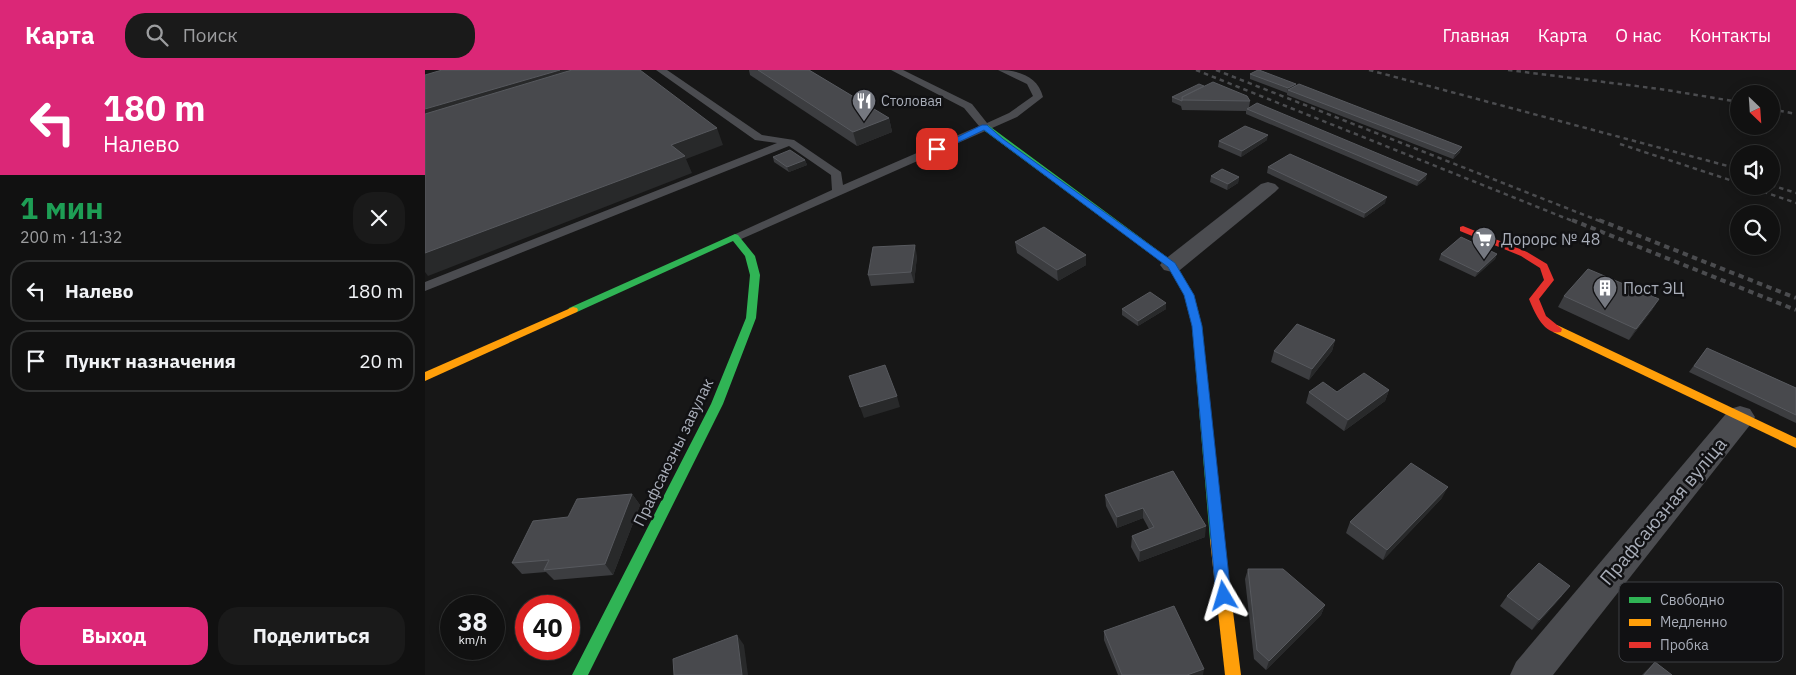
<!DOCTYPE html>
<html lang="ru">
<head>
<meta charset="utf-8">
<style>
	body { margin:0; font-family:"IBM Plex Sans",sans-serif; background:#1a1a1a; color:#f1f3f6; height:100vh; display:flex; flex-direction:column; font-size:19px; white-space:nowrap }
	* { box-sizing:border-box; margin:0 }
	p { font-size:16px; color:#9c9d9f }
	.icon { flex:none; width:28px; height:28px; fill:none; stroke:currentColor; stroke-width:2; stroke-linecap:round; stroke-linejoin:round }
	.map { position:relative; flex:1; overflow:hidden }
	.details { display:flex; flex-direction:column; background:#111; width:425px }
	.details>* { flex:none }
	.hud { background:#db2777; color:#fff; overflow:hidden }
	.needle { width:32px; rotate:155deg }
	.buttons { position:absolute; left:1305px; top:15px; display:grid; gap:10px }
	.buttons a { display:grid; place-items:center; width:50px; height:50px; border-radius:50%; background:#111; box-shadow:0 2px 12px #0003,0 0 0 1px #303131; font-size:25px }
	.speed { position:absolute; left:15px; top:525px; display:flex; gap:10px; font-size:25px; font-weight:700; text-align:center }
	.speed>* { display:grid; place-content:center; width:65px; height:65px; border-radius:50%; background:#111; box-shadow:0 2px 12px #0003,0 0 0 1px #303131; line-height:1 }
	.speed small { font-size:12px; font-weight:400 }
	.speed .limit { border:8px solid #d22; background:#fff; color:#111 }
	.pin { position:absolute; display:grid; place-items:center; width:42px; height:42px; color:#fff; margin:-21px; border-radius:10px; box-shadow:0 2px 8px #0006 }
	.me { position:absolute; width:55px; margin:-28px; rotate:353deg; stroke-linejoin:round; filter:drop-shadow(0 0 4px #0008) }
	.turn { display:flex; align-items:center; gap:18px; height:105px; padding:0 20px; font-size:22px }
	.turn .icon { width:65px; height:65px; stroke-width:2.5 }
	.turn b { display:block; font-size:35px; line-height:42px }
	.round { display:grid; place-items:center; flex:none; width:52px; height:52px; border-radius:20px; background:#1a1a1a }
	.head { display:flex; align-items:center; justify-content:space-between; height:85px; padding:0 20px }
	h1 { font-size:30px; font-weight:800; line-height:38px; color:#1e9e55 }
	.cta { display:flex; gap:10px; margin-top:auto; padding:10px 20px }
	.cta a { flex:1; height:58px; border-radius:20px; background:#db2777; color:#fff; font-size:20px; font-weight:800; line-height:58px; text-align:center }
	.cta a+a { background:#1a1a1a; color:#f1f3f6 }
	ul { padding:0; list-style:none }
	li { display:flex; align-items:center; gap:15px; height:62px; margin:0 10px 8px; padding:0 10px; border:2px solid #303131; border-radius:20px }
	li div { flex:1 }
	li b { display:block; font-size:19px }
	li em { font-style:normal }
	header { display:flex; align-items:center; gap:30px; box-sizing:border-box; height:70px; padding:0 25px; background:#db2777; color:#fff }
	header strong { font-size:24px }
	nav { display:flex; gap:28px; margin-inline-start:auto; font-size:18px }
	.search { width:350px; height:45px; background:#1a1a1a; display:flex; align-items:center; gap:12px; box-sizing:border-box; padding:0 18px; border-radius:20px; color:#9c9d9f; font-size:19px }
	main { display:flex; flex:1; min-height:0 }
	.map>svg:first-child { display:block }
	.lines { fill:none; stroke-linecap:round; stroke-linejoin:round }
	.lane { fill:#4b4c50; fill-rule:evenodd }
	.street { fill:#4b4c50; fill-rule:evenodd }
	.fast { fill:#30b455; fill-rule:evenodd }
	.slow { fill:#ff9f0a; fill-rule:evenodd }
	.jam { fill:#e5322d; fill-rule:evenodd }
	.rail-far1 { stroke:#4b4c4f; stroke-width:2.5; stroke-dasharray:4.5 4; stroke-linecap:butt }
	.rail { stroke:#4b4c4f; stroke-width:4; stroke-dasharray:5.5 4.5; stroke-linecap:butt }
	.wall { fill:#3c3d40 }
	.shaded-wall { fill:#28292a }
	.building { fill:#48494d; stroke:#57595e }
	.route { fill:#1a73e8; stroke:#114b97 }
	.labels { text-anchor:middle; stroke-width:5; stroke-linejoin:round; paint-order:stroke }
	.far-poi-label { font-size:14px; fill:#a8adb8; stroke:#111113; text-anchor:start }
	.poi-label { font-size:16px; fill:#a8adb8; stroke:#111113; text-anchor:start }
	.street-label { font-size:16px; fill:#a8adb8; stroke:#111113 }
	.near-street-label { font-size:19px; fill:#a8adb8; stroke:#111113 }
	.key { fill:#111113; stroke:#3e4045; stroke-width:1 }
	.key-label { font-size:14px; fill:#a8adb8 }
</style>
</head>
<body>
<header>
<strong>Карта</strong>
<div class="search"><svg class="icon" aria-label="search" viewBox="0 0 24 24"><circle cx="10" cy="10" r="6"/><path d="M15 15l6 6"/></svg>Поиск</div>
<nav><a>Главная</a><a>Карта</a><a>О нас</a><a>Контакты</a></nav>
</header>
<main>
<section class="details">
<div class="hud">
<div class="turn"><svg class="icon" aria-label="left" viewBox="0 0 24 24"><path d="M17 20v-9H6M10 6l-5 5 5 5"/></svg><div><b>180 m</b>Налево</div></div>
</div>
<div class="head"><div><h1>1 мин</h1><p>200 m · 11:32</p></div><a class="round"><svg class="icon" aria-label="close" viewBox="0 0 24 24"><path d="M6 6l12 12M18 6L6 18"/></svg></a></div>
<ul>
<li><svg class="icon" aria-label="left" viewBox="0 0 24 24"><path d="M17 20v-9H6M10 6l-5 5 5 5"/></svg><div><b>Налево</b></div><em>180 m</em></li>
<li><svg class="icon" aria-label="arrive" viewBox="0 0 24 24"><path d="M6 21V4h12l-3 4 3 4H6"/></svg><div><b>Пункт назначения</b></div><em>20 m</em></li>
</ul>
<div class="cta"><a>Выход</a><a>Поделиться</a></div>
</section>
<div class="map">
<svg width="1371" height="605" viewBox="0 0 1371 605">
	<rect width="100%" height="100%" fill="#171717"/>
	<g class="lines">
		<path class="lane" d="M231,0H242L337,65L369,70L416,102L418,115L554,56L539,38L466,0H478L547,34L562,53L584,43L608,26L602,14L573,0C593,0 613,6 618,27L592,47L314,170H306L304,167L407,120L406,105L364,76L0,221V212L352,73L330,70Z"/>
		<g class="street">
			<polygon points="843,112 850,114 854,118 850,122 755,200 747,202 739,200 735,195 739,190 836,114"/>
			<polygon points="1315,336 1325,339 1330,347 1325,355 1128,605 1085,605 1091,592 1305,339"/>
		</g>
		<g class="fast">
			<polygon points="557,55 563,55 750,193 769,225 777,256 799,470 797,474 792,476 787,474 785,470 767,256 759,225 743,197 557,59"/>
			<polygon points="310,164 313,165 330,186 335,205 331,248 298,334 163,605 147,605 286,334 321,248 325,205 320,186 308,171 152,242 144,242 143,240 144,238"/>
		</g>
		<g class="slow">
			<polygon points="148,237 152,238 153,240 152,242 0,311 0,302"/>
			<polygon points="1132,255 1371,368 1371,378 1128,262 1127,259"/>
			<polygon points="792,464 797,466 799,470 816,605 800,605 785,470 787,466"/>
		</g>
		<path class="jam" d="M1038,156L1102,182L1122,194L1129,210L1114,229L1121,246L1137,259L1136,262C1119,266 1109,241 1104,229L1119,210L1115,198L1096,186L1035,161V157Z"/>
		<g class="rail-far1">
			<polyline points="771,0 1150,152"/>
			<polyline points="791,0 1177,152"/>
			<polyline points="944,0 1314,99"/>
			<polyline points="1083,0 1235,19 1314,32"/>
			<polyline points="1346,39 1371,44"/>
			<polyline points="1195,74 1314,113"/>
			<polyline points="1346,115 1371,123"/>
			<polyline points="1322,116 1371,133"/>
		</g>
		<g class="rail">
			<polyline points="1147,150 1371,240"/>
			<polyline points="1174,150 1371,228"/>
		</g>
	</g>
	<g class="wall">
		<polygon points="324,0 384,0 464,48 467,62 432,76 325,5"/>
		<polygon points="825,4 871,14 871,16 1035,82 1028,89 862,25 862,23 825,9"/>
		<polygon points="779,16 825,31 824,38 1001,109 992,116 821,44 821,41 757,40 756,36 747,32 747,27"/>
		<polygon points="842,70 816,87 793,77 794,71"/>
		<polygon points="348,87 380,90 382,95 364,102 349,92"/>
		<polygon points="843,97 960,133 939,148 842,103"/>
		<polygon points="786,106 814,107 813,113 802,120 785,112"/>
		<polygon points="590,172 661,185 661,195 633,211 592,183"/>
		<polygon points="1016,184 1072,184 1070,189 1050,207 1014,190"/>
		<polygon points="492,186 489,213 446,216 443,205"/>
		<polygon points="1139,226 1234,229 1227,240 1204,270 1133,237"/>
		<polygon points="741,233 741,239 713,256 697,245 697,239"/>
		<polygon points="910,270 907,281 884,310 846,292 849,281"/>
		<polygon points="1282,278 1371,318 1371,353 1264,302"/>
		<polygon points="964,320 960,331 919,361 881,333 884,322 912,322"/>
		<polygon points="748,401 780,467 714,492 706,477 707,466 724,459 718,448 692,458 681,436 680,425"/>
		<polygon points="207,424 215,435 188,505 129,510 121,502 97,504 87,493 143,447"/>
		<polygon points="1017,428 958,490 921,463 925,452"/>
		<polygon points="823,499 900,535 896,545 841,600 829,589 820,509"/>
		<polygon points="1082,526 1137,526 1107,560 1075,536"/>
		<polygon points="679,561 778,605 693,605 679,570"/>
		<polygon points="1230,592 1247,605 1217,605"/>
	</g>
	<g class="shaded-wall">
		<polygon points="135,0 189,0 0,59 0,39"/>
		<polygon points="871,14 870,19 863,20 862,23 863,18"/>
		<polygon points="464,48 467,62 432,76 428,62"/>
		<polygon points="292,58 298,75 261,89 267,103 3,206 0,202 0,183 246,75"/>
		<polygon points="843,65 842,70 816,87 817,81"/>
		<polygon points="1037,77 1035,82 1028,89 1030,84"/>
		<polygon points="380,90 382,95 364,102 362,97"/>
		<polygon points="1002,104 1001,109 992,116 994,111"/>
		<polygon points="814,107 813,113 802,120 803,114"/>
		<polygon points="962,127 960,133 939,148 940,143"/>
		<polygon points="490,175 492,186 489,213 486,202"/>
		<polygon points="1072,184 1070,189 1050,207 1053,202"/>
		<polygon points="661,185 661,195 633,211 632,200"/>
		<polygon points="1234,229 1227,240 1204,270 1211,259"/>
		<polygon points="741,233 741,239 713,256 713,251"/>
		<polygon points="910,270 907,281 884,310 887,299"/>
		<polygon points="964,320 960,331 919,361 923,350"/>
		<polygon points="472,326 475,337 439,348 435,337"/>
		<polygon points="1023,417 1017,428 958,490 962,480"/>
		<polygon points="207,424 215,435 188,505 180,494"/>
		<polygon points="718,438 718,448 692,458 692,447"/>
		<polygon points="781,456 780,467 714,492 715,481"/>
		<polygon points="1145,516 1137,526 1107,560 1114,550"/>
		<polygon points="900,535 896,545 841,600 844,591"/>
		<polygon points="312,565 319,575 323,605 317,605"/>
		<polygon points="779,599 778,605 762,605"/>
	</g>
	<g class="building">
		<polygon points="17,0 135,0 0,39 0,5"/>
		<polygon points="147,0 215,0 292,58 246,75 260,86 0,183 0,44"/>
		<polygon points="333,0 384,0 464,48 428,62"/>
		<polygon points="833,0 834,0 871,14 863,18 825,4"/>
		<polygon points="788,12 822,26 825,31 757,30 757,27"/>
		<polygon points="774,14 779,16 757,27 757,31 747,27"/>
		<polygon points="874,14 1037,77 1030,84 863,20"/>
		<polygon points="832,33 1002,104 994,111 822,39"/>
		<polygon points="820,56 843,65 817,81 794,71"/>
		<polygon points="365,80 380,90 362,97 348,87"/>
		<polygon points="865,84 962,127 940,143 843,97"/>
		<polygon points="797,99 814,107 803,114 786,106"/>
		<polygon points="619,157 661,185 632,200 590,172"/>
		<polygon points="1036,167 1072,184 1053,202 1016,184"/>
		<polygon points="490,175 486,202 443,205 448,177"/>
		<polygon points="1163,199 1234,229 1211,259 1139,226"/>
		<polygon points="725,222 741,233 713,251 697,239"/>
		<polygon points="872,254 910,270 887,299 849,281"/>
		<polygon points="1282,278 1371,318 1371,345 1269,296"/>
		<polygon points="460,295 472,326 435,337 424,306"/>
		<polygon points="939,303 964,320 923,350 884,322 898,312 912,322"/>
		<polygon points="986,393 1023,417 962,480 925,452"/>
		<polygon points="748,401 781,456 715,481 707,466 729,457 718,438 692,447 680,425"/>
		<polygon points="207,424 180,494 119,500 124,490 87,493 108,451 143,447 152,429"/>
		<polygon points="1114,493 1145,516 1114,550 1082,526"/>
		<polygon points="823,499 858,499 900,535 844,591 832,580"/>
		<polygon points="749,536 779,599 762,605 697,605 679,561"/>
		<polygon points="312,565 317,605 249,605 248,589"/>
		<polygon points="1230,592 1247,605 1219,605"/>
	</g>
	<polygon class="route" points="557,55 562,55 578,69 750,193 769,225 777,256 806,526 804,531 799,533 793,531 791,526 767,256 759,225 743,197 559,60 515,81 508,79"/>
	<defs>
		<symbol id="restaurant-pin" viewBox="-11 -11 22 30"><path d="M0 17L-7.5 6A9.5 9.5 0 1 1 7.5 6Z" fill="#757880" stroke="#111113"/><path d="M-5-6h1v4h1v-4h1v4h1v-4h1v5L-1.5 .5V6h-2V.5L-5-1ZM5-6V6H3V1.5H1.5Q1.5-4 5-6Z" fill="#fff"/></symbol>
		<symbol id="supermarket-pin" viewBox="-11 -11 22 30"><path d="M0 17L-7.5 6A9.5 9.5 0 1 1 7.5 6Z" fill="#757880" stroke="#111113"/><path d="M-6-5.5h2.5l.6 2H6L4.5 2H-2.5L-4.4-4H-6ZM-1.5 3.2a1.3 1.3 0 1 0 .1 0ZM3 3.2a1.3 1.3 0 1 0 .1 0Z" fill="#fff"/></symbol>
		<symbol id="building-pin" viewBox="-11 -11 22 30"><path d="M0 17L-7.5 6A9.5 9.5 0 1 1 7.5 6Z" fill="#757880" stroke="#111113"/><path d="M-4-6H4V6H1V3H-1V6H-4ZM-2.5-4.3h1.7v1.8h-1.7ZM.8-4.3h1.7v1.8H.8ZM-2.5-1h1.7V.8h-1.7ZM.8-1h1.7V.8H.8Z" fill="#fff"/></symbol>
	</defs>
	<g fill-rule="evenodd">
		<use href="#restaurant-pin" x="425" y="17" width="28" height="38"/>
		<use href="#supermarket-pin" x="1045" y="155" width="28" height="38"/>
		<use href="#building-pin" x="1166" y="204" width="28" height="38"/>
	</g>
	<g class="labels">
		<g class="far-poi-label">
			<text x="456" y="36">Столовая</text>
		</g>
		<g class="poi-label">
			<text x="1076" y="175">Дорорс № 48</text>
			<text x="1198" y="224">Пост ЭЦ</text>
		</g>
		<g class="street-label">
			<text transform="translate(248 382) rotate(-64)" y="6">Прафсаюзны завулак</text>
		</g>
		<g class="near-street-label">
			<text transform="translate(1238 441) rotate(-50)" y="7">Прафсаюзная вуліца</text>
		</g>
	</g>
	<rect x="1194" y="512" width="164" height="80" rx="8" class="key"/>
	<rect x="1204" y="527" width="22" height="6" fill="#30b455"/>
	<rect x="1204" y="549" width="22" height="7" fill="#ff9f0a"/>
	<rect x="1204" y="572" width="22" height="6" fill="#e5322d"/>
	<g class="key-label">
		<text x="1235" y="535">Свободно</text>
		<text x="1235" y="557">Медленно</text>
		<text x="1235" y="580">Пробка</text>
	</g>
</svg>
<div class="buttons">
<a><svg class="needle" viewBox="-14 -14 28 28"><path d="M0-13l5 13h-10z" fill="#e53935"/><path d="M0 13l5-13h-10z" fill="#9c9d9f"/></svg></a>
<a><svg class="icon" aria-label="sound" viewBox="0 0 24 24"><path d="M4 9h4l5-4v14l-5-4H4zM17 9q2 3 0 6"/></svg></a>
<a><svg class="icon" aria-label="search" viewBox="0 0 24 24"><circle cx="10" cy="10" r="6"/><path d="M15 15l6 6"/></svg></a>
</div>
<div class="speed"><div>38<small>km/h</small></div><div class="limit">40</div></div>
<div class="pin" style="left:512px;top:79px;background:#d93025"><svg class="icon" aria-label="arrive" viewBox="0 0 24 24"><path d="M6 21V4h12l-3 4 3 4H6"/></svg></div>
<svg class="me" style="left:799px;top:526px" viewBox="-20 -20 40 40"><path d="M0-17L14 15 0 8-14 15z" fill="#1a73e8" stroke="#fff" stroke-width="4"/></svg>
</div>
</main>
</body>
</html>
